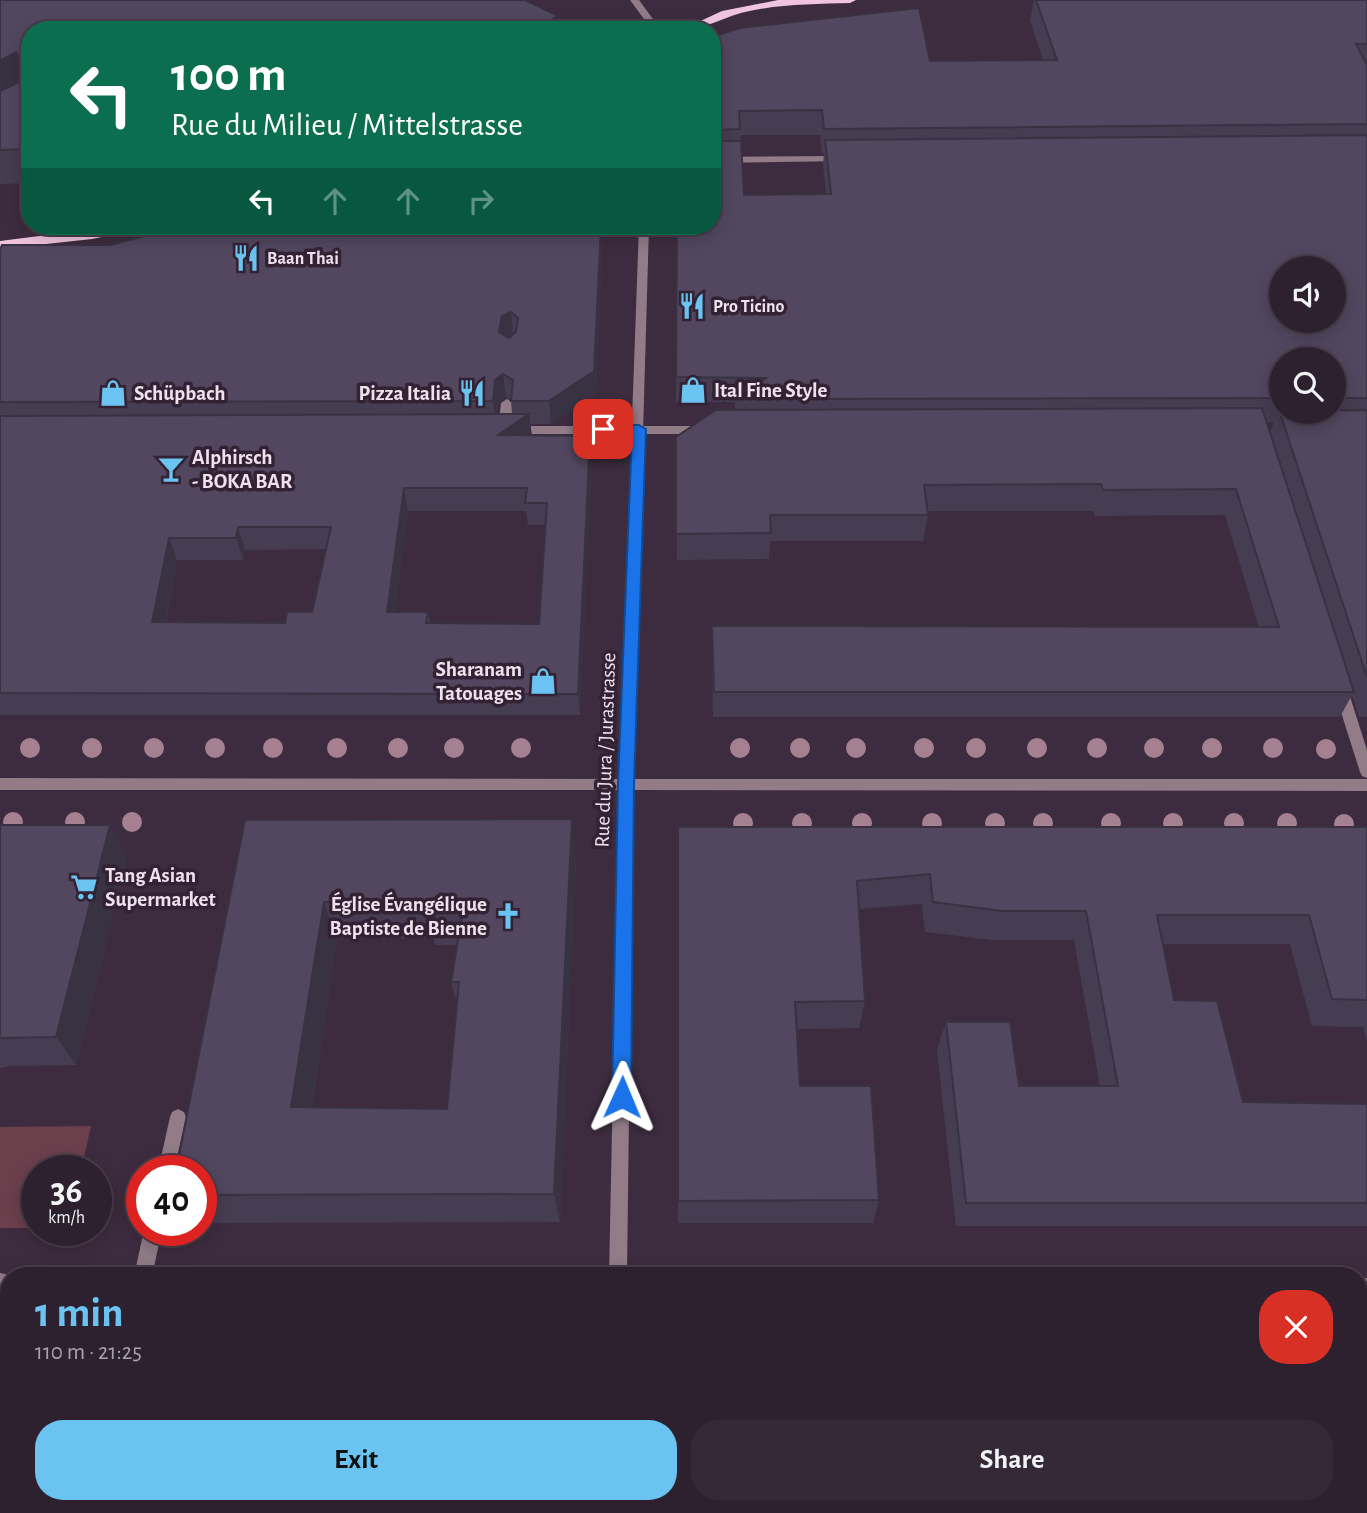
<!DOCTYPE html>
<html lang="en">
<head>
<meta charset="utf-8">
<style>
	body { margin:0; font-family:"Alegreya Sans",sans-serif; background:#362937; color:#f1f3f6; height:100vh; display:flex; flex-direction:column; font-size:26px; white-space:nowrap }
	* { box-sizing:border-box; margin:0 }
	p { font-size:23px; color:#a7a3aa }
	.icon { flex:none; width:38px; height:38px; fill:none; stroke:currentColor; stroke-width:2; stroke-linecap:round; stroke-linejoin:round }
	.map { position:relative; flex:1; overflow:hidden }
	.side { position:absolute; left:0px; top:1267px; width:1368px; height:247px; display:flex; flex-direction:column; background:#2e212f; border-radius:28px 28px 0 0; box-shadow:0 4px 18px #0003,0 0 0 2px #493e4b }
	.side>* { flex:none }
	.top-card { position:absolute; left:21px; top:21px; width:700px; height:214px; border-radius:28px; box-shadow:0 4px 18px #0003,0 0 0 2px #493e4b; background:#0b6e4f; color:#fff; overflow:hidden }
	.controls { position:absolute; left:1269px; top:256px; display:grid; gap:14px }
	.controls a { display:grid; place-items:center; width:77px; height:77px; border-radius:50%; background:#2e212f; box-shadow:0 4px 18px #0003,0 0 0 2px #493e4b; font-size:35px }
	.speed { position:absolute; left:21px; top:1155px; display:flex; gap:14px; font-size:35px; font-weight:700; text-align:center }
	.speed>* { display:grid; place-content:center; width:91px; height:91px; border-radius:50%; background:#2e212f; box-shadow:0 4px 18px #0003,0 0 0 2px #493e4b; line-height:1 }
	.speed small { font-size:18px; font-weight:400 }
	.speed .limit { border:10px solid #d22; background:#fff; color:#111 }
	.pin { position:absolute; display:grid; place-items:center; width:60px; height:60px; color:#fff; margin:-30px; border-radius:14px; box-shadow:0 4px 10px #0006 }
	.me { position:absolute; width:77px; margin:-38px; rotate:1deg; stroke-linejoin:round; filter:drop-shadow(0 0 5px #0008) }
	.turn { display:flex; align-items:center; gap:24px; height:147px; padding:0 35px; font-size:32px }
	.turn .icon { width:91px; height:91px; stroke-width:2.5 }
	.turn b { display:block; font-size:49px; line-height:60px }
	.lanes { display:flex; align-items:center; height:66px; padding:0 35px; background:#0003; justify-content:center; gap:35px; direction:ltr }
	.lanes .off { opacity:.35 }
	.round { display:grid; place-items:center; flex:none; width:74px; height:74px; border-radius:28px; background:#362937 }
	.overview { display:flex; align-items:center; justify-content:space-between; height:119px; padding:0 35px }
	h1 { font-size:42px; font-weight:600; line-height:52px; color:#6ac3f1 }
	.action { display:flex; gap:14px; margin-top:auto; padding:14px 35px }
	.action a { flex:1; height:80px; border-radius:28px; background:#6ac3f1; color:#111; font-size:28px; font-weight:600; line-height:80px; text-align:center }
	.action a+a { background:#362937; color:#f1f3f6 }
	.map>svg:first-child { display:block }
	.green { fill:#6c3f4d }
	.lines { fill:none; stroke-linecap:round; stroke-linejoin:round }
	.service { fill:#917c88; fill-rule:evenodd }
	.minor { fill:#917c88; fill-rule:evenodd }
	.tertiary { fill:#917c88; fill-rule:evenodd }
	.primary { fill:#f0c4df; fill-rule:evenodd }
	.tree { fill:#a48090 }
	.wall { fill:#473d52; fill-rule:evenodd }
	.shaded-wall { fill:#393242 }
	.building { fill:#52475f; stroke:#393242; stroke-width:2; fill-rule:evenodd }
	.route { fill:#1a73e8; stroke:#114b97; stroke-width:2 }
	.labels { text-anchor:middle; stroke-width:7; stroke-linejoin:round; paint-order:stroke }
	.far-poi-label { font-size:18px; font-weight:bold; fill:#eee2ef; stroke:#332234; text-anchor:start }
	.poi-label { font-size:21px; font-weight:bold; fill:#eee2ef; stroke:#332234; text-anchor:start }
	.street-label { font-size:21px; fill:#eee2ef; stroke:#332234 }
</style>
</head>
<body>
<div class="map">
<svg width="1367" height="1513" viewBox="0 0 1367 1513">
	<rect width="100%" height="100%" fill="#3d2c3f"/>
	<polygon class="green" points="91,1126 81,1171 37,1171 37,1228 0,1228 0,1127"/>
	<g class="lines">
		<g class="service">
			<polygon points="507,399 513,403 510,430 504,434 498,430 501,403"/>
			<polygon points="178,1109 184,1112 186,1117 174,1171 158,1171 170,1117 172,1112"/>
			<polygon points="144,1230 162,1230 152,1276 134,1276"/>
		</g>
		<g class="minor">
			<polygon points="630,0 639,0 661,30 652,30"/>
			<polygon points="841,156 845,157 845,161 712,163 712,157"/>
			<polygon points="514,426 704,426 710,430 704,434 514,434 508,430"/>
			<polygon points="1340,682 1347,687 1367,750 1367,778 1362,776 1360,772 1333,687"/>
			<polygon points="0,1273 15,1276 9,1276 9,1291 0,1291"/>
			<rect x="1360" y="1278" width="7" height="18"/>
		</g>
		<g class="tertiary">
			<polygon points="639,226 649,226 633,779 1367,779 1367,791 633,790 627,1276 609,1276 619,790 0,790 0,778 619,779"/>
			<polygon points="605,1505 623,1505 624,1513 604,1513"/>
		</g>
		<g class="primary">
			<path d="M778,0H856L850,3C815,4 779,4 745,12C723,17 704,30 681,30L722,11Z"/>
			<polygon points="118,226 143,226 141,229 92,239 0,249 0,241"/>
		</g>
	</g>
	<g class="tree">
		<circle cx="30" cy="748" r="10"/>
		<circle cx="92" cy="748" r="10"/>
		<circle cx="154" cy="748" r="10"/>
		<circle cx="215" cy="748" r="10"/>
		<circle cx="273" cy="748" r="10"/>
		<circle cx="337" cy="748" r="10"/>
		<circle cx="398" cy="748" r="10"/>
		<circle cx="454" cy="748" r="10"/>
		<circle cx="521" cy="748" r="10"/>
		<circle cx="740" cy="748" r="10"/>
		<circle cx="800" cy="748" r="10"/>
		<circle cx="856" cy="748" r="10"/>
		<circle cx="924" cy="748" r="10"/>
		<circle cx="976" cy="748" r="10"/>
		<circle cx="1037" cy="748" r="10"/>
		<circle cx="1097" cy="748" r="10"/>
		<circle cx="1154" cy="748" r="10"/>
		<circle cx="1212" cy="748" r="10"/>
		<circle cx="1273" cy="748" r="10"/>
		<circle cx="1326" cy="749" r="10"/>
		<circle cx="13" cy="822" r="10"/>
		<circle cx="75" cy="822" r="10"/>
		<circle cx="132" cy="822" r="10"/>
		<circle cx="743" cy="823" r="10"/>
		<circle cx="802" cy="823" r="10"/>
		<circle cx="862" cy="823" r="10"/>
		<circle cx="932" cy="823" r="10"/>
		<circle cx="995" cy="823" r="10"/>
		<circle cx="1043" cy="823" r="10"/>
		<circle cx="1111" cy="823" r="10"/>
		<circle cx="1173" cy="823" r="10"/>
		<circle cx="1234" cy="823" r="10"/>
		<circle cx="1287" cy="823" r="10"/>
		<circle cx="1344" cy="824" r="10"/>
	</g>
	<g class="wall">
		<polygon points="0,0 30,30 30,183 0,184"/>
		<path d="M1034,0H1367V717H1359L1352,695L1340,717H713L712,626L1259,627L1225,515L1095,516L1093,511H927L928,515L923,541H770L769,559L677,560L676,437L735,410V402H676L677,226H712V37L930,61L1043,60L1030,20ZM740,135H820L822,153H824L823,165L826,194L744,195ZM1281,359H1334V411H1281ZM1266,422H1274L1270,432Z"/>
		<path d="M184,226H603L596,394L551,424H530L532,435L590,436L592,458L580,715H0V250L110,245ZM506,397L511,400L512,414H497L498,403ZM408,511H526L528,525H546L539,624L430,623L428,612H395ZM326,549L312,612L285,623L166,622L177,560H243L245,550Z"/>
		<path d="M245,820L576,857L560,1222L201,1223V1171ZM337,938H433L435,945H457L451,982L457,1004L447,1109L312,1108Z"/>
		<polygon points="0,825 127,857 76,1065 9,1066 0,1068"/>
		<polygon points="678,827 1367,827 1367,1042 1363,1027 1312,1026 1290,944 1163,944 1174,1000 1243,1102 1367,1104 1367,1226 956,1226 937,1049 946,1022 1019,1086 1100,1086 1074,940 992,940 925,932 922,904 859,909 865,1001 859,1028 797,1029 800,1086 879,1200 873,1223 678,1223"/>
		<polygon points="1360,1333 1367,1333 1367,1513 1346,1513 1344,1505 1360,1505"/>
	</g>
	<g class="shaded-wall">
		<polygon points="558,16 559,30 534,30"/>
		<polygon points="16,52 29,86 0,97 0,61"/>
		<polygon points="30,55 30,82 20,57"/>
		<polygon points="601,226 603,226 596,394 551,424 549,401"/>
		<polygon points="511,312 513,335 505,339 499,332 502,316"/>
		<polygon points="503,374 506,397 498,403 496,424 493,401 495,380"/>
		<polygon points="529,414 532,437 498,435"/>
		<polygon points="590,436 592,458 580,715 578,694"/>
		<polygon points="404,488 408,511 392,634 387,612"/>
		<polygon points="238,527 245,550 243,560 236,538"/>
		<polygon points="169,538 177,560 161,644 152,622"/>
		<polygon points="572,819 576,857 560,1222 554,1194"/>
		<polygon points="110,825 127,857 76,1065 56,1037"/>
		<polygon points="324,902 337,938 307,1138 291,1107"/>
		<polygon points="533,1505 539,1505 539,1513 532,1513"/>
	</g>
	<g class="building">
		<polygon points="0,0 525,0 558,16 534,30 30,30 30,55 20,57 16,52 0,61"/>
		<polygon points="1036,0 1367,0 1367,44 1356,44 1367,65 1367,124 824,129 822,110 739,111 740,129 712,130 712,37 740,28 919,8 930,61 1057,60"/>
		<polygon points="30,77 30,149 0,150 0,91"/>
		<path d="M1367,135V398H1334V359H1281V398L736,399L766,378L676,377L677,226H712V141H741L744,195L831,194L825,140ZM1281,268H1334V320H1281Z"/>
		<path d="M184,226H601L594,371L549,401H511L513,380L503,374L495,380L493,401L0,402V250L2,245H110ZM511,312L518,318L516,332L509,338L499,332L502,316Z"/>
		<polygon points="1262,408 1354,692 714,692 712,626 1279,627 1236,489 1103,490 1101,484 924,485 928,515 770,515 771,533 676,534 676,437 716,410"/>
		<polygon points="1279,410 1281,410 1281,411 1367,410 1367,677"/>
		<path d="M529,414L498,435L590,436L578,694L0,693V416ZM404,488H527L525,503H547L539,624L426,623L428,612H387ZM238,527H331L312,612H287L285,623L152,622L169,538H236Z"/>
		<path d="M572,819L554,1194L201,1195V1171H176L245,820ZM324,902H425V909L463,910L451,982H459L447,1109L291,1107Z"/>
		<polygon points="0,825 110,825 56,1037 0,1038"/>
		<polygon points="678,827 1367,827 1367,1000 1332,999 1309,915 1157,915 1174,1000 1217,1001 1243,1102 1367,1104 1367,1203 966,1203 946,1022 1010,1022 1019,1086 1118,1086 1086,911 1002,911 933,902 930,874 857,881 865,1001 795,1002 800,1086 871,1086 879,1200 678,1201"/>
		<polygon points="1360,1333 1367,1333 1367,1502 1360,1472"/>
		<polygon points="0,1363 9,1363 9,1505 533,1505 532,1513 0,1513"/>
	</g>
	<polygon class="route" points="603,425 639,425 646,429 634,784 631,1097 628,1103 622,1106 615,1103 612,1097 618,784 632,434 598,433 598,426"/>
	<defs>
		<symbol id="restaurant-bare" viewBox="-9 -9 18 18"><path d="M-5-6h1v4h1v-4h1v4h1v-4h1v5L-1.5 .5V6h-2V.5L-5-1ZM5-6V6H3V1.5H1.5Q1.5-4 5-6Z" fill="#6ac3f1" stroke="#332234" stroke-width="2.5" paint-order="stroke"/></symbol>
		<symbol id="shop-bare" viewBox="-9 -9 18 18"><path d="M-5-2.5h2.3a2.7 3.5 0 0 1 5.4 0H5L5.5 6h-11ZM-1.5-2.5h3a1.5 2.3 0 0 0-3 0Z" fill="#6ac3f1" stroke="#332234" stroke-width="2.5" paint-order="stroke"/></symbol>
		<symbol id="bar-bare" viewBox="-9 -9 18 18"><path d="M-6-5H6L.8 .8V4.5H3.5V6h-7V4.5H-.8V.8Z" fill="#6ac3f1" stroke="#332234" stroke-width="2.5" paint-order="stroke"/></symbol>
		<symbol id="supermarket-bare" viewBox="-9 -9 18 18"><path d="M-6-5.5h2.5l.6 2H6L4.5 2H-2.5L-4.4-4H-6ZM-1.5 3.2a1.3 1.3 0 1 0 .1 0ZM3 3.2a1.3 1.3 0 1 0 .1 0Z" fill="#6ac3f1" stroke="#332234" stroke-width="2.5" paint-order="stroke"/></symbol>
		<symbol id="church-bare" viewBox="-9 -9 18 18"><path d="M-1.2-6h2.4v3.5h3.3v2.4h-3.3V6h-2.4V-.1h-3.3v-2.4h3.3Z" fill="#6ac3f1" stroke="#332234" stroke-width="2.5" paint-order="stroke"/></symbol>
	</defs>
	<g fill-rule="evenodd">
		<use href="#restaurant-bare" x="227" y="239" width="38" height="38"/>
		<use href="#restaurant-bare" x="673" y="287" width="38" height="38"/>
		<use href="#shop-bare" x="674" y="371" width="38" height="38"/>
		<use href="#shop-bare" x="94" y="374" width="38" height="38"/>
		<use href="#restaurant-bare" x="453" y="374" width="38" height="38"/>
		<use href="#bar-bare" x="152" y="450" width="38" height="38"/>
		<use href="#shop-bare" x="524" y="662" width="38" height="38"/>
		<use href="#supermarket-bare" x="65" y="868" width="38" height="38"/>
		<use href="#church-bare" x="489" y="897" width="38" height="38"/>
	</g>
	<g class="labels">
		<g class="far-poi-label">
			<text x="267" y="264">Baan Thai</text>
			<text x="713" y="312">Pro Ticino</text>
		</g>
		<g class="poi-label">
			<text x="714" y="397">Ital Fine Style</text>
			<text x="134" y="400">Schüpbach</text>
			<text x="451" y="400" text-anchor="end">Pizza Italia</text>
			<text x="192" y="464">Alphirsch<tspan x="192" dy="24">- BOKA BAR</tspan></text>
			<text x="522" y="676" text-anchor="end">Sharanam<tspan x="522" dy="24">Tatouages</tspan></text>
			<text x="105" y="882">Tang Asian<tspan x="105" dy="24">Supermarket</tspan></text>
			<text x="487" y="911" text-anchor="end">Église Évangélique<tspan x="487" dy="24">Baptiste de Bienne</tspan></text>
		</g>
		<g class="street-label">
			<text transform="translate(605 750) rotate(-88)" y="7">Rue du Jura / Jurastrasse</text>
		</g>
	</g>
</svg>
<div class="controls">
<a><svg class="icon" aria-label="sound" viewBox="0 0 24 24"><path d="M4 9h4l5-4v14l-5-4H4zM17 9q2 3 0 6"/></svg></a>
<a><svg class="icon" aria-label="search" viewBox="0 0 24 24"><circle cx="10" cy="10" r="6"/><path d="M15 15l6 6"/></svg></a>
</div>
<div class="speed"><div>36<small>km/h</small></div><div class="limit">40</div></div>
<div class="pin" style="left:603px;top:429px;background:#d93025"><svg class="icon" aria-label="arrive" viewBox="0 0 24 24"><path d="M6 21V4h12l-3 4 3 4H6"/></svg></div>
<svg class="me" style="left:622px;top:1097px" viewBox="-20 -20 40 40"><path d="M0-17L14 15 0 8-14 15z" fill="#1a73e8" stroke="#fff" stroke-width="4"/></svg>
<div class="top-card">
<div class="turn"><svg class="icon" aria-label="left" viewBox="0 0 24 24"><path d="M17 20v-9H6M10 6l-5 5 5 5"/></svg><div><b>100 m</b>Rue du Milieu / Mittelstrasse</div></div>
<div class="lanes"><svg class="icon" aria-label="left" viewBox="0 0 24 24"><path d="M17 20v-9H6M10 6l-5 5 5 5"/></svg><svg class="icon off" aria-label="ahead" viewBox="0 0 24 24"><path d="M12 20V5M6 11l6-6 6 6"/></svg><svg class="icon off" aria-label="ahead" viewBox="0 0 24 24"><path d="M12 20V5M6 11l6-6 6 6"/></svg><svg class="icon off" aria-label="right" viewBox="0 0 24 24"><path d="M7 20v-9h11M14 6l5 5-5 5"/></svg></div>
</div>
<section class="side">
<div class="overview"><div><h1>1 min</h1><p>110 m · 21:25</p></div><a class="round" style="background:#d93025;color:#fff"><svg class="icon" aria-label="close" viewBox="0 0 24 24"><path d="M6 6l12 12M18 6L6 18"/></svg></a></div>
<div class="action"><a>Exit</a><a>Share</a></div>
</section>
</div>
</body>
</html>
